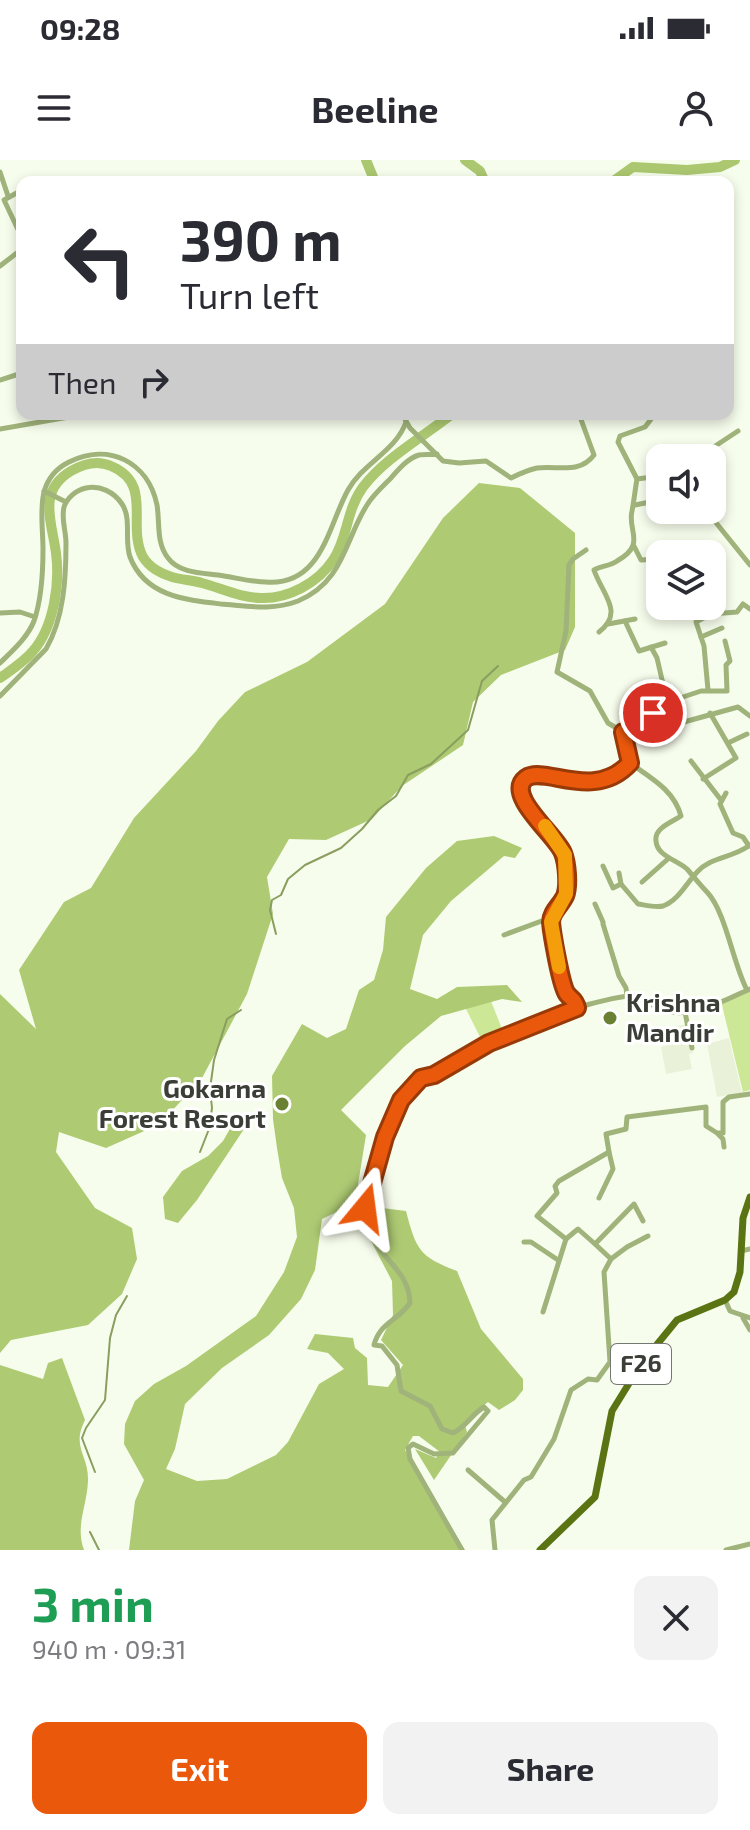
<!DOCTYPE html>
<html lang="en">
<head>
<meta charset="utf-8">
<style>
	body { margin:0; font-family:"Exo 2",sans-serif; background:#f2f2f3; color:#2b2b33; height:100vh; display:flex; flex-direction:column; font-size:30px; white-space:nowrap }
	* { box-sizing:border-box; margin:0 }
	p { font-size:26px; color:#7c7c81 }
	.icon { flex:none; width:44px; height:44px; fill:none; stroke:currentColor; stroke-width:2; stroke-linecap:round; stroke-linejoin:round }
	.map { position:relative; height:1390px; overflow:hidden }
	.details { display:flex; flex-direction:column; background:#fff; flex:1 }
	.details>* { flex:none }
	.hud { position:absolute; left:16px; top:16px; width:718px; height:244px; border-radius:16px; box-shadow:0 4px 12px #0003; background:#fff; color:#2b2b33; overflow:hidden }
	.tools { position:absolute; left:646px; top:284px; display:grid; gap:16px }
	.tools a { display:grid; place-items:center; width:80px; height:80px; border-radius:16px; background:#fff; box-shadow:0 4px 12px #0003; font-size:40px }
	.pin { position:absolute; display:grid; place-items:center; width:68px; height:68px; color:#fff; margin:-34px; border:4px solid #fff; border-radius:50%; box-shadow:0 2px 8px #0007 }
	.me { position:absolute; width:88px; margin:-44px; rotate:16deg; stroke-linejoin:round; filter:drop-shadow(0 0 6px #0008) }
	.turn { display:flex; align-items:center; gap:28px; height:168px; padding:0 32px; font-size:36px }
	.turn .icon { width:104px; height:104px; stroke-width:2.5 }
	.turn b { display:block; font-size:56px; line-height:68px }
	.then { display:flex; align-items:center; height:76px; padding:0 32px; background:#0003; gap:16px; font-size:30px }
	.round { display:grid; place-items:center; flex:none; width:84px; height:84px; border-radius:16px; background:#f2f2f3 }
	.headline { display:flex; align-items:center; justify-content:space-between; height:136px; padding:0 32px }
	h1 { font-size:48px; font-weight:700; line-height:60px; color:#1e9e55 }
	.primary-button { display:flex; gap:16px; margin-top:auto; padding:16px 32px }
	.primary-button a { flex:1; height:92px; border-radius:16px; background:#ea580c; color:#fff; font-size:32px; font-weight:700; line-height:92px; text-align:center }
	.primary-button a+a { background:#f2f2f3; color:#2b2b33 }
	.status { display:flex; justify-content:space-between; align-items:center; height:56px; padding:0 40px; background:#fff; direction:ltr }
	.status svg { height:22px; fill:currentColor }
	header { display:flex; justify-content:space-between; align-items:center; height:104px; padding:0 32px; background:#fff; font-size:36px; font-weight:700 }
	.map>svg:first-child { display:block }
	.built { fill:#e9f2d9 }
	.green { fill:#cce796 }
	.forest { fill:#aeca73 }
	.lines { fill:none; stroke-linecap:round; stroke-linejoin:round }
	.stream { stroke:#899e5f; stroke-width:2 }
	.river { stroke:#abc770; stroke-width:10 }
	.street { stroke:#a0b37b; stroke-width:5 }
	.primary { stroke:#5b7413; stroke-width:7 }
	.route-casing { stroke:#983908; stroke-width:20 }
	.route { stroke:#ea580c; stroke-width:14 }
	.slow { stroke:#f59e0b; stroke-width:14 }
	.poi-dot { fill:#6a8133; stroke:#fff; stroke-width:3 }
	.labels { text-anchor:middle; stroke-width:6; stroke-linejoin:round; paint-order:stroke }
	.shield { fill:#fff; stroke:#767773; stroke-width:2 }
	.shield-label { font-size:24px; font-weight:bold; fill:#3b3d37 }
	.poi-label { font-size:26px; font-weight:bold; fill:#3b3d37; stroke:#fff; text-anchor:start }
</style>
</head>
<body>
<div class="status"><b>09:28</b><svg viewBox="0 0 49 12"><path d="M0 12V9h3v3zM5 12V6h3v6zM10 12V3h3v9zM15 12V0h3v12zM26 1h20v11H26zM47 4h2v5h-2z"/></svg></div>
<header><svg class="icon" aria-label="menu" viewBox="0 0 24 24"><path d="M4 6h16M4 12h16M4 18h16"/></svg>Beeline<svg class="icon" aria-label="person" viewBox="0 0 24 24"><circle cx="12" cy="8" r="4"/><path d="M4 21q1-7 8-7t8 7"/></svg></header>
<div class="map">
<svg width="750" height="1390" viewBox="0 0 750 1390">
	<rect width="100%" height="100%" fill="#f7fdec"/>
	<g class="built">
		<polygon points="687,864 693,893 689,894 692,909 666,914 661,887 671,884 669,868"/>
		<polygon points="729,878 742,933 717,937 707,884"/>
	</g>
	<g class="green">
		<polygon points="750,830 750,930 743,932 721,841"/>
		<polygon points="491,841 502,869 480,877 465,847"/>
	</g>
	<g class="forest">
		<polygon points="479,323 520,328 575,373 575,467 565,490 501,515 473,542 463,585 402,626 372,659 326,680 289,679 267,717 273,754 247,834 202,918 160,964 106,988 59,972 56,992 95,1048 132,1068 137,1099 122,1134 88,1165 11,1180 0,1193 0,834 36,869 19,810 64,742 91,728 134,658 196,591 218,561 245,532 307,502 385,444 443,358"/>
		<path d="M494,676L522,688L515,698L504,696L451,741L423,775L410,829L437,839L457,827L507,825L522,842L502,839L441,856L405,886L341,950L366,975L355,1043L322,1059L315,1110L301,1139L269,1175L222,1208L185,1244L175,1289L166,1309L197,1321L227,1319L276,1295L288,1282L319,1224L344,1209L328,1193L307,1189L315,1174L353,1178L355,1188L367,1198L368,1225L388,1227L403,1205L381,1180L393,1155L392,1121L360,1060L382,1048L406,1051C416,1090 420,1097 457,1111L481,1169L523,1219V1230L515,1240L499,1250L488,1242L464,1262L467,1272L434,1320L415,1289L436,1298L440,1292L419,1276H413L405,1290L465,1390H129L135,1341L144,1320L124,1284L125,1264L135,1241L154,1224L186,1206L256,1156L284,1112L297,1077L294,1048L282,1018L277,988L273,959L272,916L302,864L327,878L346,869L359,830L374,820L383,790L386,757L426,708L457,681Z"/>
		<polygon points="234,962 246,966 197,1040 178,1063 165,1059 163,1037 182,1011 208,996 223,981"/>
		<path d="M62,1198L85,1260C71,1288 89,1295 88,1321C87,1346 75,1366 84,1390H0V1205L43,1219L48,1203Z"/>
	</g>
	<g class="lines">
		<g class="stream">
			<polyline points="276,774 270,750 272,740 281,735 288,719 305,705 341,688 362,669 378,650 396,636 408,615 431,604 468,570 482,521 498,506"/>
			<polyline points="200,992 209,969 212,948 210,929 214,900 227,859 241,850"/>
			<polyline points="95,1312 82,1278 86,1268 105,1240 110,1178 116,1155 127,1136"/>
			<polyline points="90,1372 99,1390"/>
		</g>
		<g class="river">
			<polyline points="366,0 375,22"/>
			<polyline points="465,0 480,11 485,22"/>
			<polyline points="612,22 633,7 687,10 720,7 735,0"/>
			<path d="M0,518C11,510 24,502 33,491C54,467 60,423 56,393C52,362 37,331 71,311C83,304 98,300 111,306C154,324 126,365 143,397C149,407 161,414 172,417C182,420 192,420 202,423C221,428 241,438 261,438C288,439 318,423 333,400C348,378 346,350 363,327C385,298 423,277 452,254"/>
		</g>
		<g class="street">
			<polyline points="0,12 8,36"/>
			<polyline points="22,30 4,40 22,78"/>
			<polyline points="0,106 22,89"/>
			<polyline points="0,220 22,213"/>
			<path d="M402,254L410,268L443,301L459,303L486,301L511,318C519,314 528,310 537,308C557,305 579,315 594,295L579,254"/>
			<polyline points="0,269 86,254"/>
			<polyline points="697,298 738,271"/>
			<polyline points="637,319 618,282 620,276 645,267 655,254"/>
			<polyline points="44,331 66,342"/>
			<polyline points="635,345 660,340"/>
			<polyline points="701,350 709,354 750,405"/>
			<polyline points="634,386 641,400 660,399"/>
			<polyline points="675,446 676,453"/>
			<polyline points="0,453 20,452 35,457"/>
			<polyline points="625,461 639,491 665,483"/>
			<polyline points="608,464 635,459"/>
			<path d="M599,472C625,452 602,434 594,410C601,406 610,406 617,401C647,384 627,371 632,351C634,341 635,330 637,319L660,316"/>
			<polyline points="701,477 722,468"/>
			<path d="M0,503C12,491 28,477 34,461C42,438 43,412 43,389C43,357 33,320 69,302C109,282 148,302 157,345C160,363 156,383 168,398C179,413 201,413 218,415C234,417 250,422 266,422C322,426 328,366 348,330C363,303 396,291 406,262"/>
			<polyline points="644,529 663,524 657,498 651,487"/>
			<polyline points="708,530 704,486 696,462 711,454 737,452 743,444 750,449"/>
			<path d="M0,536L46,489C64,458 66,418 66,383C66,371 61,359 64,347C67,338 76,330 86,328C100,325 114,332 122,344C132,359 124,380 130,397C145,436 185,440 221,444C248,446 272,451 298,441C344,422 345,379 367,345C373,335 383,326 391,318C398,310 408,298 419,295C424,294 432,295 437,294"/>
			<polyline points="636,542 623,572 640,570 653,553 683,537 701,531 727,531 726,505 730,501 725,481"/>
			<polyline points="684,562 738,547 750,556"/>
			<polyline points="728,583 747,574"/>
			<polyline points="691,601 721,640"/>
			<path d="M630,603C651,618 674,630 681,656C672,662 654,668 656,681C657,696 677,700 687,709C694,717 700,725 707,732C726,752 733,804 747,830"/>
			<polyline points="703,619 736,598 710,553"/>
			<polyline points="726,633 720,644 733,673 743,677 749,686"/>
			<path d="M603,706L613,728L621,724L638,744C645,745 656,748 663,746C683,739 690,712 709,703C723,696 737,695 750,685"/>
			<polyline points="619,713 621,724"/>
			<polyline points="642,722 669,698"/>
			<polyline points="595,744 603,762"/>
			<path d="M551,762C554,751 562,744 565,735C569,725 567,709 565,698C560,673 532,661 522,640C514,622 530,614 545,616C575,621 607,629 630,603L623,572L608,563L590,531L557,512L566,471L569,405L573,399L586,390"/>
			<polyline points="603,764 619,816 626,828 627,836"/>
			<polyline points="504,775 547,759 551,762 561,815 566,833 574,838 577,848"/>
			<polyline points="685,852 692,888"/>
			<polyline points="718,974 723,979 724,987"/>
			<polyline points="599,1038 613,1009 609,992"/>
			<polyline points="643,1061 634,1044 595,1084 578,1069 566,1079 537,1056 557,1033 555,1026 559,1021 609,992 606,974 626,969 627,957 706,947 706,966 717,973 723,973 723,942 729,937 750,934"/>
			<polyline points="524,1082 531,1082 558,1100"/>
			<polyline points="595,1084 611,1099 627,1087 648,1076"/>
			<polyline points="741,1091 750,1089"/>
			<polyline points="725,1140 730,1151 750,1158"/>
			<polyline points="543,1152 566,1079"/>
			<polyline points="743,1158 750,1170"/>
			<polyline points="468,1310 505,1342"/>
			<path d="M462,1390L410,1299L408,1288L413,1284L434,1294L453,1293L488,1251L484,1247C472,1254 466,1267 453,1273L442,1269L430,1246L401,1231L397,1205L382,1186L374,1185C380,1162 398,1161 410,1143C409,1104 369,1097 365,1053C364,1034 390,962 399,943C403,935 412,925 419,920C427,914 438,913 447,908C502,875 569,844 633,835C643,838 652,846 662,850C691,860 725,840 750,829"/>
			<polyline points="495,1390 492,1360 524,1320 531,1317 554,1279 571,1230 588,1219 597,1220 610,1202 604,1112 611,1099"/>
			<polyline points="726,1390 750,1384"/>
		</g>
		<polyline class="primary" points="540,1390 595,1337 612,1251 641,1204 677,1160 725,1140 734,1132 740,1112 743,1058 750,1037"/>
	</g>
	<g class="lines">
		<defs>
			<path id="route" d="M365,1048L385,977L401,940L421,918L434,915L489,883L577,848C575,839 572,840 567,834C561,826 552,774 551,762C551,752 561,745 565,736C569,726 567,703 563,693C556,675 504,635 526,618C545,605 594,642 630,603L623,572C641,574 643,565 653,553"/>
		</defs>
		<use href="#route" class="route-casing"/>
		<use href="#route" class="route"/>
		<polyline class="slow" points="545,666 565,695 566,734 551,762 559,807"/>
	</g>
	<g class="poi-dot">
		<circle cx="610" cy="858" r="8"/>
		<circle cx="282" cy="944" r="8"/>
	</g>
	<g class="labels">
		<rect class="shield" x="611" y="1184" width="60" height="40" rx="6"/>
		<g class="shield-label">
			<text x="641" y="1212">F26</text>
		</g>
		<g class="poi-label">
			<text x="626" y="852">Krishna<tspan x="626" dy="30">Mandir</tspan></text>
			<text x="266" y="938" text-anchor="end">Gokarna<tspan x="266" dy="30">Forest Resort</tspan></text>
		</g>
	</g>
</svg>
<div class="tools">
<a><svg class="icon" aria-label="sound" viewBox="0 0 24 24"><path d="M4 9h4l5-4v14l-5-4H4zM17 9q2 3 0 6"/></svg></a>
<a><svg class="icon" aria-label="layers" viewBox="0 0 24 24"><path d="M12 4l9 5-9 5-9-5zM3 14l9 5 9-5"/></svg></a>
</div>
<div class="pin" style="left:653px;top:553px;background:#d93025"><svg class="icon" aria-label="arrive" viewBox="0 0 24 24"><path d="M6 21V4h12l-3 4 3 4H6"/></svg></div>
<svg class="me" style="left:365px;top:1048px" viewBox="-20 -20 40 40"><path d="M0-17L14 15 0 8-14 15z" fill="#ea580c" stroke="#fff" stroke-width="4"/></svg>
<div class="hud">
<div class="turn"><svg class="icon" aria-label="left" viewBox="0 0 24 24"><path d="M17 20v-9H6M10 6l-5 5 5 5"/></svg><div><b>390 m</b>Turn left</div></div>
<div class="then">Then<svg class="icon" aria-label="right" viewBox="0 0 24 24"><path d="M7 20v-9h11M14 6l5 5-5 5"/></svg></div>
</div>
</div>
<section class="details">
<div class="headline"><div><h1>3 min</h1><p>940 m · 09:31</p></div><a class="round"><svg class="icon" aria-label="close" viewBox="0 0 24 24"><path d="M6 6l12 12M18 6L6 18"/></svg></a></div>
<div class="primary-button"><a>Exit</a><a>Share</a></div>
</section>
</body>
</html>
